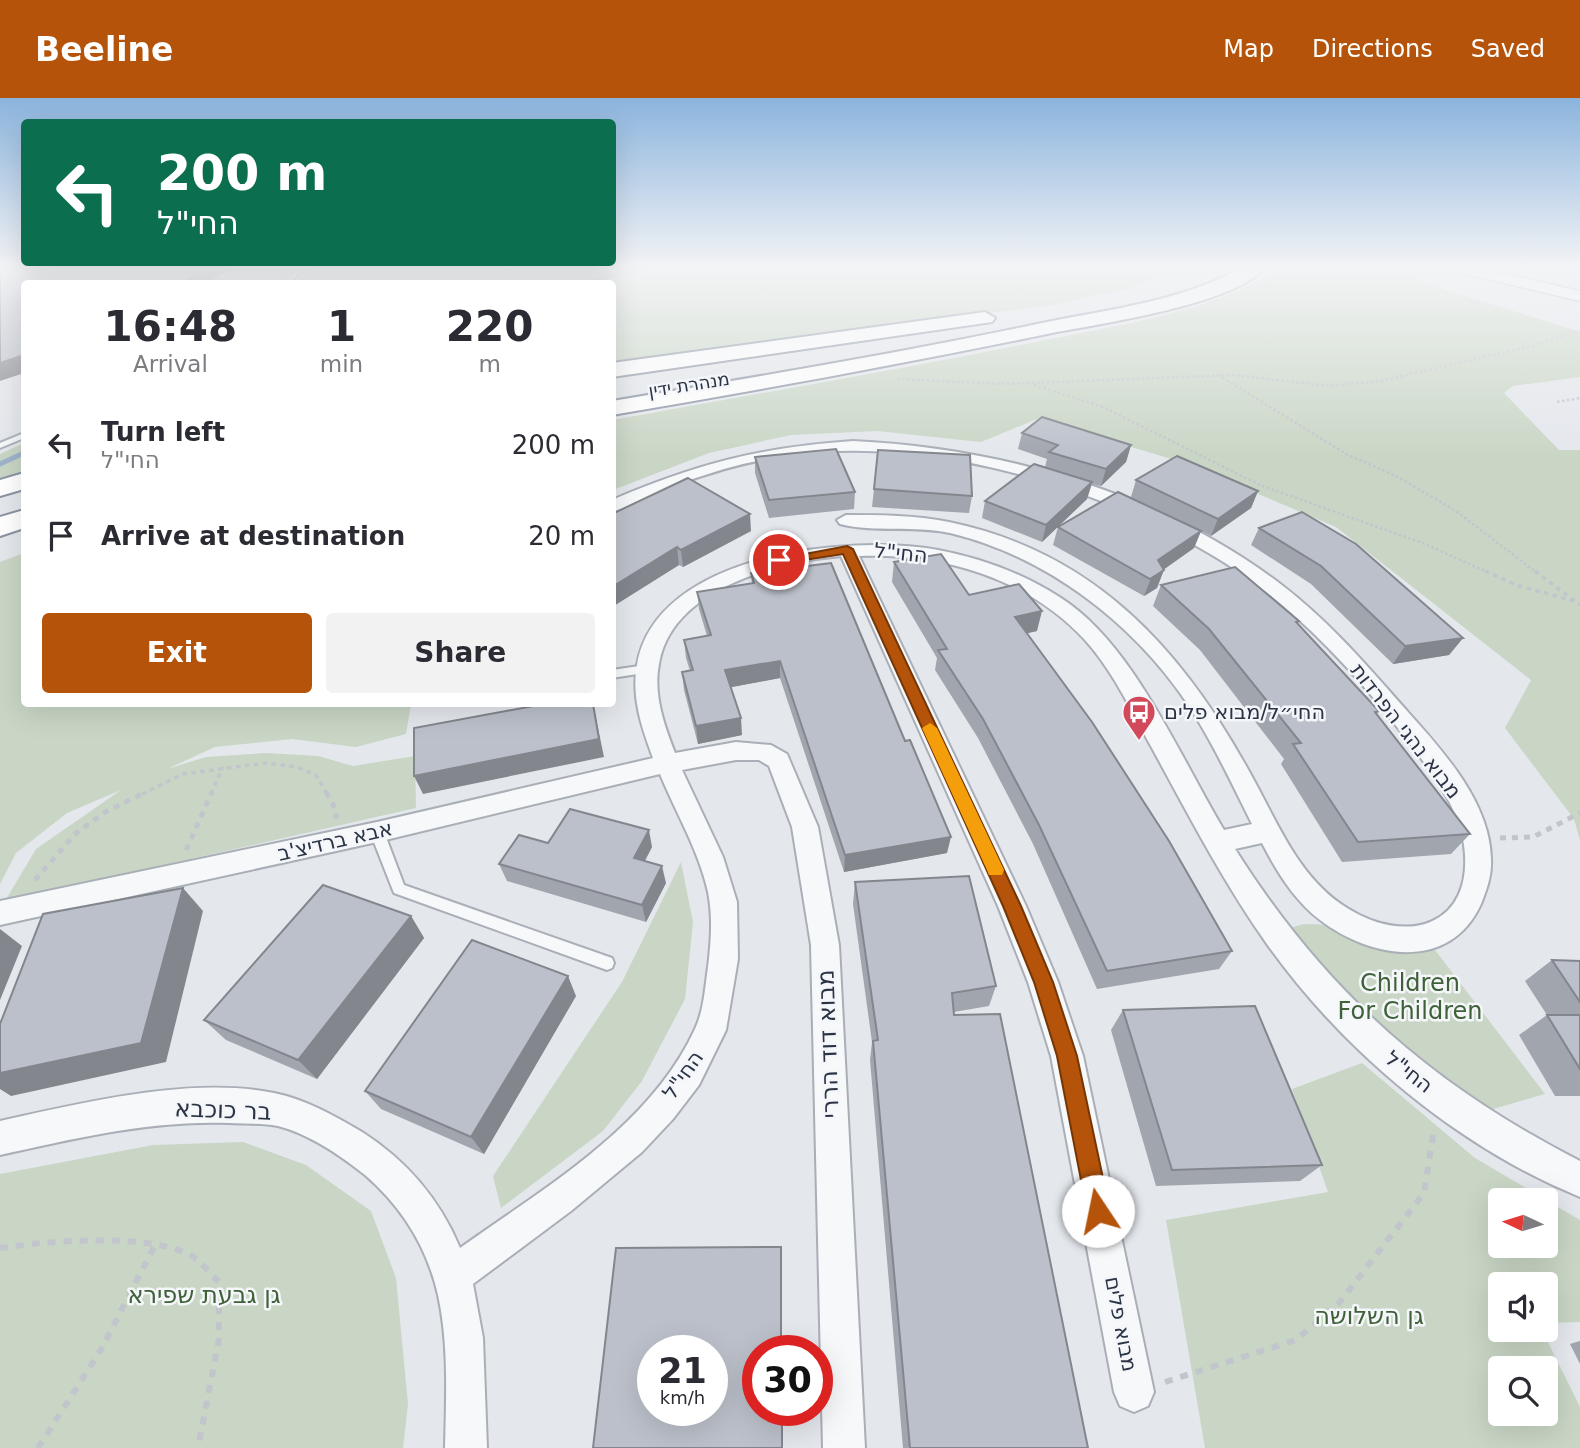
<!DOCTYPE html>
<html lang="en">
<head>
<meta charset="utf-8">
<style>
	body { margin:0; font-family:"DejaVu Sans",Heebo,sans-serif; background:#f2f2f3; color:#2b2b33; height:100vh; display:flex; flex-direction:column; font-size:26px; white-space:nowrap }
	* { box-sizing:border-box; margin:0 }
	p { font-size:23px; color:#7c7c81 }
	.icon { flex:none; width:38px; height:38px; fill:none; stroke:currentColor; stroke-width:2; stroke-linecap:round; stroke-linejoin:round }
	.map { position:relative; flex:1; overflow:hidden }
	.drawer { position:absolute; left:21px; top:182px; width:595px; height:427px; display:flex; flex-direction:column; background:#fff; border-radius:7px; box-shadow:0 7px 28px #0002 }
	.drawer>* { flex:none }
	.hud { position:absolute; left:21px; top:21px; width:595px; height:147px; border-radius:7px; box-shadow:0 7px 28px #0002; background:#0b6e4f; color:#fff; overflow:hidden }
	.needle { width:46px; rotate:274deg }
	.tools { position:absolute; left:1488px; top:1090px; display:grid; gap:14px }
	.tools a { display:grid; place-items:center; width:70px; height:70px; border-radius:7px; background:#fff; box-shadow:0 7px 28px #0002; font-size:35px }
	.speed { position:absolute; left:637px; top:1237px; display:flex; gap:14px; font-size:35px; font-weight:700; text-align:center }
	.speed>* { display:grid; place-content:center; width:91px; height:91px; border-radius:50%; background:#fff; box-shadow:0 7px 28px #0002; line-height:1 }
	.speed small { font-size:18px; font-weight:400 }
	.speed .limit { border:10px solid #d22; background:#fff; color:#111 }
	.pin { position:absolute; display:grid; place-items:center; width:60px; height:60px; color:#fff; margin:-30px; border:4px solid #fff; border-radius:50%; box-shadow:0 2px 7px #0007 }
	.me { position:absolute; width:77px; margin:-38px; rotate:349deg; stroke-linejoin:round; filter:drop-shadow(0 0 5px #0008) }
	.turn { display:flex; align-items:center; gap:24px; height:147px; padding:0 21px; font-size:32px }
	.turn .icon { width:91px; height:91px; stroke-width:2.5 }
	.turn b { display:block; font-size:49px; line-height:60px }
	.eta { display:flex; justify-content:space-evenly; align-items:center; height:119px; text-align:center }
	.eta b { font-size:42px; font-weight:800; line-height:49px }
	.primary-button { display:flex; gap:14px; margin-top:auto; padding:14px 21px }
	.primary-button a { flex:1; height:80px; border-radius:7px; background:#b45309; color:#fff; font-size:28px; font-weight:800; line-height:80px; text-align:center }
	.primary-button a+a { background:#f2f2f3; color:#2b2b33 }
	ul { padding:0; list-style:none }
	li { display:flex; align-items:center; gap:21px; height:91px; padding:0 21px }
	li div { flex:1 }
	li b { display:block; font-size:26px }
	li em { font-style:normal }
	header { display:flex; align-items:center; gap:42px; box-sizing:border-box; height:98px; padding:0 35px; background:#b45309; color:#fff }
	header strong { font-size:33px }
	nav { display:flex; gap:38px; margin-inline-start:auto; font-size:24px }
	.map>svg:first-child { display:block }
	.green { fill:#c9d6c5; fill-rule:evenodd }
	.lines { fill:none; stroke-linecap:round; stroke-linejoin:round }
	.stream-far1 { stroke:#9fb4cc; stroke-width:4.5 }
	.stream { stroke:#9fb4cc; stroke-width:5 }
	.service-casing { stroke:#a9aeb7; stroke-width:4 }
	.minor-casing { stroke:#a9aeb7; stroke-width:4 }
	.tertiary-casing { stroke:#a9aeb7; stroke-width:3 }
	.trunk-casing { stroke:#8b94a3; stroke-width:4 }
	.path-far3 { stroke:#c2c5cb; stroke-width:2.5; stroke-dasharray:2.5 2.5; stroke-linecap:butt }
	.path-far2 { stroke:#c2c5cb; stroke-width:3.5; stroke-dasharray:4.5 4.5; stroke-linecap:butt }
	.path-far1 { stroke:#c2c5cb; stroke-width:5; stroke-dasharray:6 6; stroke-linecap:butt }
	.path { stroke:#c2c5cb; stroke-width:6; stroke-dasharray:8 8; stroke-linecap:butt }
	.service { fill:#f7f8fa; fill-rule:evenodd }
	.minor { fill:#f7f8fa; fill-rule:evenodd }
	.tertiary { fill:#f7f8fa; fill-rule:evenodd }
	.trunk { fill:#fff; fill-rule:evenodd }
	.wall { fill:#a1a5ae }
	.shaded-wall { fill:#83868d }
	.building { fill:#bbc0ca; stroke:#83868d; stroke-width:2; fill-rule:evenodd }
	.route { fill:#b45309; stroke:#753606; stroke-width:2 }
	.slow { fill:#f59e0b }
	.labels { text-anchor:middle; stroke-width:5; stroke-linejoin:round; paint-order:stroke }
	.far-street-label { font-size:18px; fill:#2b3445; stroke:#f4f6f9 }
	.street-label { font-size:21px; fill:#2b3445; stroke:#f4f6f9 }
	.poi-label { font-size:21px; fill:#2b3445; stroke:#f4f6f9; text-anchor:start }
	.near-park-label { font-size:24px; fill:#3f6138; stroke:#f4f6f9 }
	.near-street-label { font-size:24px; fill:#2b3445; stroke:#f4f6f9 }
</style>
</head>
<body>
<header>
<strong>Beeline</strong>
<nav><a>Map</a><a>Directions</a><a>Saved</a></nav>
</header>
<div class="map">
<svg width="1580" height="1350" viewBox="0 0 1580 1350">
	<rect width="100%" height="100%" fill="#e4e7ec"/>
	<g class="green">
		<polygon points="313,170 1188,170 1126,191 1052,207 613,264 612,186 293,186"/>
		<path d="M1276,170H1410L1416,173L1417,183L1580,234V279L1513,288L1504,295L1559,352H1580V742L1574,721L1505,630L1531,582L1336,429L1185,365L1037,321L981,344L877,333L791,337L709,355L613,392V322C759,295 905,271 1050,241C1114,228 1226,211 1276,170Z"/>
		<polygon points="24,345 24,375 0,382 0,356"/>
		<polygon points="24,455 24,606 411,606 406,636 356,649 292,641 215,649 167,671 206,659 266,655 318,658 353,668 415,658 416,710 5,803 36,751 121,692 67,715 16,755 0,786 0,464"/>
		<polygon points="681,764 693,824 685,901 642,983 603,1033 501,1110 493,1078 622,884"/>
		<polygon points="1304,826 1336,827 1432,848 1545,996 1483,1014 1380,937 1286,831"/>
		<path d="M1362,965L1475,1060L1580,1122V1224L1545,1225V1186H1500V1232H1542L1580,1309V1350H1205L1166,1122L1328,1094L1292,991ZM1500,1102H1545V1148H1500ZM1500,1270H1545V1316H1500Z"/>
		<polygon points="243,1044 306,1067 371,1113 396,1180 408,1306 403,1350 0,1350 0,1076 153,1047"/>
	</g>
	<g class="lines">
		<polyline class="stream-far1" points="582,186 644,170"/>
		<polyline class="stream" points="0,366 24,355"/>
		<defs>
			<g id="service">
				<polygon points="299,170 306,170 287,186 280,186"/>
				<polygon points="24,335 24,340 0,350 0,345"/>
				<polygon points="646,567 650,568 651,571 650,574 612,580 612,572"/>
				<polygon points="377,729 382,730 384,734 404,787 612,860 614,865 612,870 607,872 394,795 370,734 372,730"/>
			</g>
			<path id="minor" d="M853,343C1003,350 1162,395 1283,488C1330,524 1369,570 1408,614C1444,654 1490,705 1491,761C1492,777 1487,791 1481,806C1450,874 1371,861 1320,822C1294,802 1277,774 1262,745L1235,751C1324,892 1431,987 1580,1063V1099C1458,1049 1343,953 1267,846C1223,784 1188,716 1152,650C1132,614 1113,573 1085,542C1028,480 942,455 859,458L1026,808L1058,884L1083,958L1154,1294L1148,1308L1134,1314L1120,1308L1114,1294L1051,958L1028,884L998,808L841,458C777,464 671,491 659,566C653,596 664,627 675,655L736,644L771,647L787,656L818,729L839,847L865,1350H823L811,847L792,729L769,668L759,662H736L682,672L723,759L737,804L738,861L726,932L699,987L673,1021L642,1054L571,1113L473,1186L483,1240L487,1350H445C446,1299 449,1247 438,1197C427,1149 402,1109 365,1077C340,1057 309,1036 278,1028C262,1025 246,1026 230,1025C152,1022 76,1040 0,1057V1023C82,1005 191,978 274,995C305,1001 335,1018 362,1034C407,1063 439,1100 460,1150C544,1090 650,1029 695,931C704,912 705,889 708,869C711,844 713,819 708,794C699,753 676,715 660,676L377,744L0,827V803L377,724L653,660C642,630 631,599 637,567C656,455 850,436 938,452C981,460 1024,476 1061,500C1133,546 1180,659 1224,732L1252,726C1232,686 1212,643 1187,605C1132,524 1046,458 950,435C914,427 875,435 840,426L837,422L846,417C880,417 916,417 949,424C1094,454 1182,551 1250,675C1277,723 1298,780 1347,810C1407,848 1475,828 1464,747C1460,719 1445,694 1429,671C1384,609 1330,545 1270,497C1151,402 943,335 792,357C754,362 717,372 682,385C658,393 636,407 612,414V402C696,366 762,349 853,343Z"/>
			<polygon id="tertiary" points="1451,170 1478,170 1580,193 1580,203 1453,173"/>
			<g id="trunk">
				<path d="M1241,170H1264C1236,206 1099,226 1052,235C906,265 760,292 612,317V303C756,279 900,255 1042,225C1110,211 1179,204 1241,170Z"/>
				<polygon points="985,214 995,220 992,224 612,279 612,265"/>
				<polygon points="24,375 24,391 0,398 0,382"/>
				<polygon points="24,412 24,430 0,438 0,419"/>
			</g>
		</defs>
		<use href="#service" class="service-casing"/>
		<use href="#minor" class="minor-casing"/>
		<use href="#tertiary" class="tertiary-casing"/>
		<use href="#trunk" class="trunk-casing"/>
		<g class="path-far3">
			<polyline points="1218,277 1348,357 1396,378 1456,413 1537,475"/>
			<polyline points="897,281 1005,286 1233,277 1329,288 1380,283 1532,248 1580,232"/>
			<polyline points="1034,287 1103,309 1260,387 1425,446 1489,475"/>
			<polyline points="1557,304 1580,300"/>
		</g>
		<g class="path-far2">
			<polyline points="1485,473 1516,487 1574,503"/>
			<polyline points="1535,473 1580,507"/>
			<polyline points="142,696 183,676 265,665 297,669 316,677 327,696"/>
			<polyline points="211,696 223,669"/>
		</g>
		<g class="path-far1">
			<polyline points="326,694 336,712 336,721"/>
			<polyline points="1500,740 1533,739 1580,715"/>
			<polyline points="186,752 212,694"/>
			<polyline points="35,782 76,735 107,713 146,694"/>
		</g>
		<g class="path">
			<path d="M0,1150C48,1143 149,1134 192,1158C202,1165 210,1175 219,1184V1241L198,1350"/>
			<polyline points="1165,1284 1296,1242 1339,1205 1424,1095 1434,1031"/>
			<polyline points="38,1350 102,1250 155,1147"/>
		</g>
		<use href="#service" class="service"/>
		<use href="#minor" class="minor"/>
		<use href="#tertiary" class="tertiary"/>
		<use href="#trunk" class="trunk"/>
	</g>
	<g class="wall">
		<polygon points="1022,335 1131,347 1126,364 1101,388 1092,386 1087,401 1042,444 982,420 985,403 1045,369 1047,361 1018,351"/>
		<polygon points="755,359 855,394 854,411 769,420 755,375"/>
		<polygon points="1136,382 1258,393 1251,410 1211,438 1201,433 1194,450 1163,472 1157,490 1144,498 1053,447 1058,429 1131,399"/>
		<polygon points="874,391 972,398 969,415 872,409"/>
		<polygon points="612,416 751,433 683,469 679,467 612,509"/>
		<polygon points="1259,430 1463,540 1449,557 1393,566 1311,486 1251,447"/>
		<polygon points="894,464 969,497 1037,533 1027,535 1232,853 1219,871 1097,891 1033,746 978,640 935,572 937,560 892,484"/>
		<polygon points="751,475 947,755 844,774 780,580 731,589 742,637 698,646 684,592 682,574 690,573 686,560 684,542 707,538 699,511 697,494 752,486"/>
		<polygon points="1161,487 1299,523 1298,526 1379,613 1377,616 1470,736 1451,756 1342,764 1281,666 1284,661 1200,552 1153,508"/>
		<polygon points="548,745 652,749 645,763 666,785 646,824 507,783 499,766"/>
		<polygon points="855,784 996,888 989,908 954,914 1088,1350 903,1350 870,962 872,944 853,806"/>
		<polygon points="411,818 424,840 317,981 226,942 204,922"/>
		<polygon points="1552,862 1580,863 1580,998 1555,998 1519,937 1547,917 1525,883"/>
		<polygon points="576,898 484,1056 381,1011 365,993"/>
		<polygon points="1123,912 1322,1067 1300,1083 1156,1088 1111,932"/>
		<polygon points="1580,1243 1580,1266 1570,1246"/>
	</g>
	<g class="shaded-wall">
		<polygon points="204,170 235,170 219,177 207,186 181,186"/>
		<polygon points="24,257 24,275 0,283 0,265"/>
		<polygon points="1131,347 1126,364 1101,388 1106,371"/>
		<polygon points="1092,384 1087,401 1042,444 1046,427"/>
		<polygon points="1258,393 1251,410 1211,438 1218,421"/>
		<polygon points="750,416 751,433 683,469 681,452"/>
		<polygon points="1201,433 1194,450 1153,479 1164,472 1157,490 1144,498 1158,462"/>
		<polygon points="677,449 679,467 612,509 612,489"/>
		<polygon points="1042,513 1037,533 1010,539 1015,519"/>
		<polygon points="1463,540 1449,557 1393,566 1405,548"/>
		<polygon points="780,563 780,580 727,590 725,572"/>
		<polygon points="593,606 604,659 423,696 414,678"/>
		<polygon points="741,620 742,637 698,646 696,628"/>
		<polygon points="649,732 652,749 637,777 634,760"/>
		<polygon points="951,739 947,755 844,774 845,757"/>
		<polygon points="662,768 666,785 646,824 642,807"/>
		<polygon points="183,790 203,813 166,964 11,998 0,991 0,975"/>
		<polygon points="411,818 424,840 317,981 298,962"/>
		<polygon points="0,831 22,848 0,902"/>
		<polygon points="568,878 576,898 484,1056 471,1039"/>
	</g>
	<g class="building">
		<polygon points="0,170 204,170 181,186 24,186 24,257 0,265"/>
		<polygon points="1042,319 1131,347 1106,371 1049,354 1058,347 1022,335"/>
		<polygon points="836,351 855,394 769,402 755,359"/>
		<polygon points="878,352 970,357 972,398 874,391"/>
		<polygon points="1177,358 1258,393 1218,421 1136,382"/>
		<polygon points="1034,366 1092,384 1046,427 985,403"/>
		<polygon points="688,380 750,416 681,452 677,449 612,489 612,416"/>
		<polygon points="1118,394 1201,433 1158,462 1164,472 1150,481 1058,429"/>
		<polygon points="1302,414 1356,446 1463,540 1405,548 1321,468 1259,430"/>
		<polygon points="941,456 969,497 1019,486 1042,513 1015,519 1092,624 1169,743 1232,853 1107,873 1039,727 983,621 938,552 947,551 894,464"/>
		<polygon points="831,465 905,643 910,642 951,739 845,757 780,563 725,572 741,620 696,628 682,574 693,572 684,542 711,537 697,494 754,485 751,475"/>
		<polygon points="1235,469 1299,523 1296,524 1379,613 1375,614 1470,736 1358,744 1293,646 1301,645 1209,531 1161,487"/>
		<polygon points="544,606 593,606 599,641 414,678 414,630"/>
		<polygon points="570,711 649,732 634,760 662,768 642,807 499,766 519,737 548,745"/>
		<polygon points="969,778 996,888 952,895 954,917 1000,916 1088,1350 910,1350 873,943 878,942 855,784"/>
		<polygon points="323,787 411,818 298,962 204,922"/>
		<polygon points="183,790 141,945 0,975 0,926 43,816"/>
		<polygon points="472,842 568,878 471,1039 365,993"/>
		<polygon points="1552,862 1580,863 1580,904"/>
		<polygon points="1255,908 1322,1067 1172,1072 1123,912"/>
		<polygon points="1547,917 1580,917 1580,971"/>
		<path d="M781,1149V1253H758V1312H782V1350H593L616,1150ZM653,1253H712V1312H653Z"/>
	</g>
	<linearGradient id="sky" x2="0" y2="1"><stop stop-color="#8bb4dd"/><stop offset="0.47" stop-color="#f3f4f6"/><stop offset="1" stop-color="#f3f4f6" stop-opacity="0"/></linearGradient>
	<rect width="1580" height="359" fill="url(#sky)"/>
	<polygon class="route" points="847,448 853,451 1021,808 1053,884 1077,958 1110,1113 1106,1121 1098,1125 1090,1121 1087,1113 1057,958 1034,884 1003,808 843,456 779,466 773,462"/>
	<polygon class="slow" points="930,625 937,630 1004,772 1002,777 989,777 987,772 922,630"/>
	<defs>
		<symbol id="bus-pin" viewBox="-11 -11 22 30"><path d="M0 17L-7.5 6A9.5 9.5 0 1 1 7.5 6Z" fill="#d1495b" stroke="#f4f6f9"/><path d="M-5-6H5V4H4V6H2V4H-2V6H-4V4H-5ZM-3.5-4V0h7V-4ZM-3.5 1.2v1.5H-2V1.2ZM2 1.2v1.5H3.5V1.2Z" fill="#fff"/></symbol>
	</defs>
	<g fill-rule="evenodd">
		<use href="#bus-pin" x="1120" y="595" width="38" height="52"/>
	</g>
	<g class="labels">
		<g class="far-street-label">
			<text transform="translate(689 287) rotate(-9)" y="6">מנהרת ידין</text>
		</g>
		<g class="street-label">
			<text transform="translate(901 455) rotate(6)" y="7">החי"ל</text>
			<text transform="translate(1406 633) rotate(52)" y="7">מבוא נהגי הפרדות</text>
			<text transform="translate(335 743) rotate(-13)" y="7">אבא ברדיצ'ב</text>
			<text transform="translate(1409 974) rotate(38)" y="7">החי"ל</text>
			<text transform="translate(683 977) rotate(-55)" y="7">החי"ל</text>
			<text transform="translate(1121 1226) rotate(79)" y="7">מבוא פלים</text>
		</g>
		<g class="poi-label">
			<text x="1164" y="621">החי״ל/מבוא פלים</text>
		</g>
		<g class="near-park-label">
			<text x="1410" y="893">Children<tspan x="1410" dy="28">For Children</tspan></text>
			<text x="204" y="1205">גן גבעת שפירא</text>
			<text x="1369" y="1226">גן השלושה</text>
		</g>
		<g class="near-street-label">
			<text transform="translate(828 946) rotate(-92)" y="8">מבוא דוד הררי</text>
			<text transform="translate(223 1012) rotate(2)" y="8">בר כוכבא</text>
		</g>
	</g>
</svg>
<div class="tools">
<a><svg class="needle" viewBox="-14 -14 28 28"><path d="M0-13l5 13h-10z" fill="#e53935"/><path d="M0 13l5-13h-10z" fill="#7c7c81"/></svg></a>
<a><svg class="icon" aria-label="sound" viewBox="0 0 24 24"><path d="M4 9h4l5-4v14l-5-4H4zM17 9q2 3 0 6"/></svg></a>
<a><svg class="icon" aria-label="search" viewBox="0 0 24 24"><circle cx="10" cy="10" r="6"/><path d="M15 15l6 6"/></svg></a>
</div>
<div class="speed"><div>21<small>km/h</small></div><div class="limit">30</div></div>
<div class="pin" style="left:779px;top:462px;background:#d93025"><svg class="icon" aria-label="arrive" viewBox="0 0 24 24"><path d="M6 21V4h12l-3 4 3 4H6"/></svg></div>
<svg class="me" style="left:1098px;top:1113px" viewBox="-20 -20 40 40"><circle r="19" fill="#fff"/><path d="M0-13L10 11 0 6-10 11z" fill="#b45309"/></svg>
<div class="hud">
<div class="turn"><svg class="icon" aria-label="left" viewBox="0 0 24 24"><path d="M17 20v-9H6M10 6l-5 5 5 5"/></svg><div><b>200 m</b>החי&quot;ל</div></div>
</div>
<section class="drawer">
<div class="eta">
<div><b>16:48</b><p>Arrival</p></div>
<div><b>1</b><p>min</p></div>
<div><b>220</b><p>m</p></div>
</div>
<ul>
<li><svg class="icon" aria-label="left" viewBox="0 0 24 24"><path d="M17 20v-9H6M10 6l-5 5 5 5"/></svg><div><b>Turn left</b><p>החי&quot;ל</p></div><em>200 m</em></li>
<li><svg class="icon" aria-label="arrive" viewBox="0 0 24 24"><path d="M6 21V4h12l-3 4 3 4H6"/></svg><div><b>Arrive at destination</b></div><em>20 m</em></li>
</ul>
<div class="primary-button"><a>Exit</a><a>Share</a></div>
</section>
</div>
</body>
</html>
